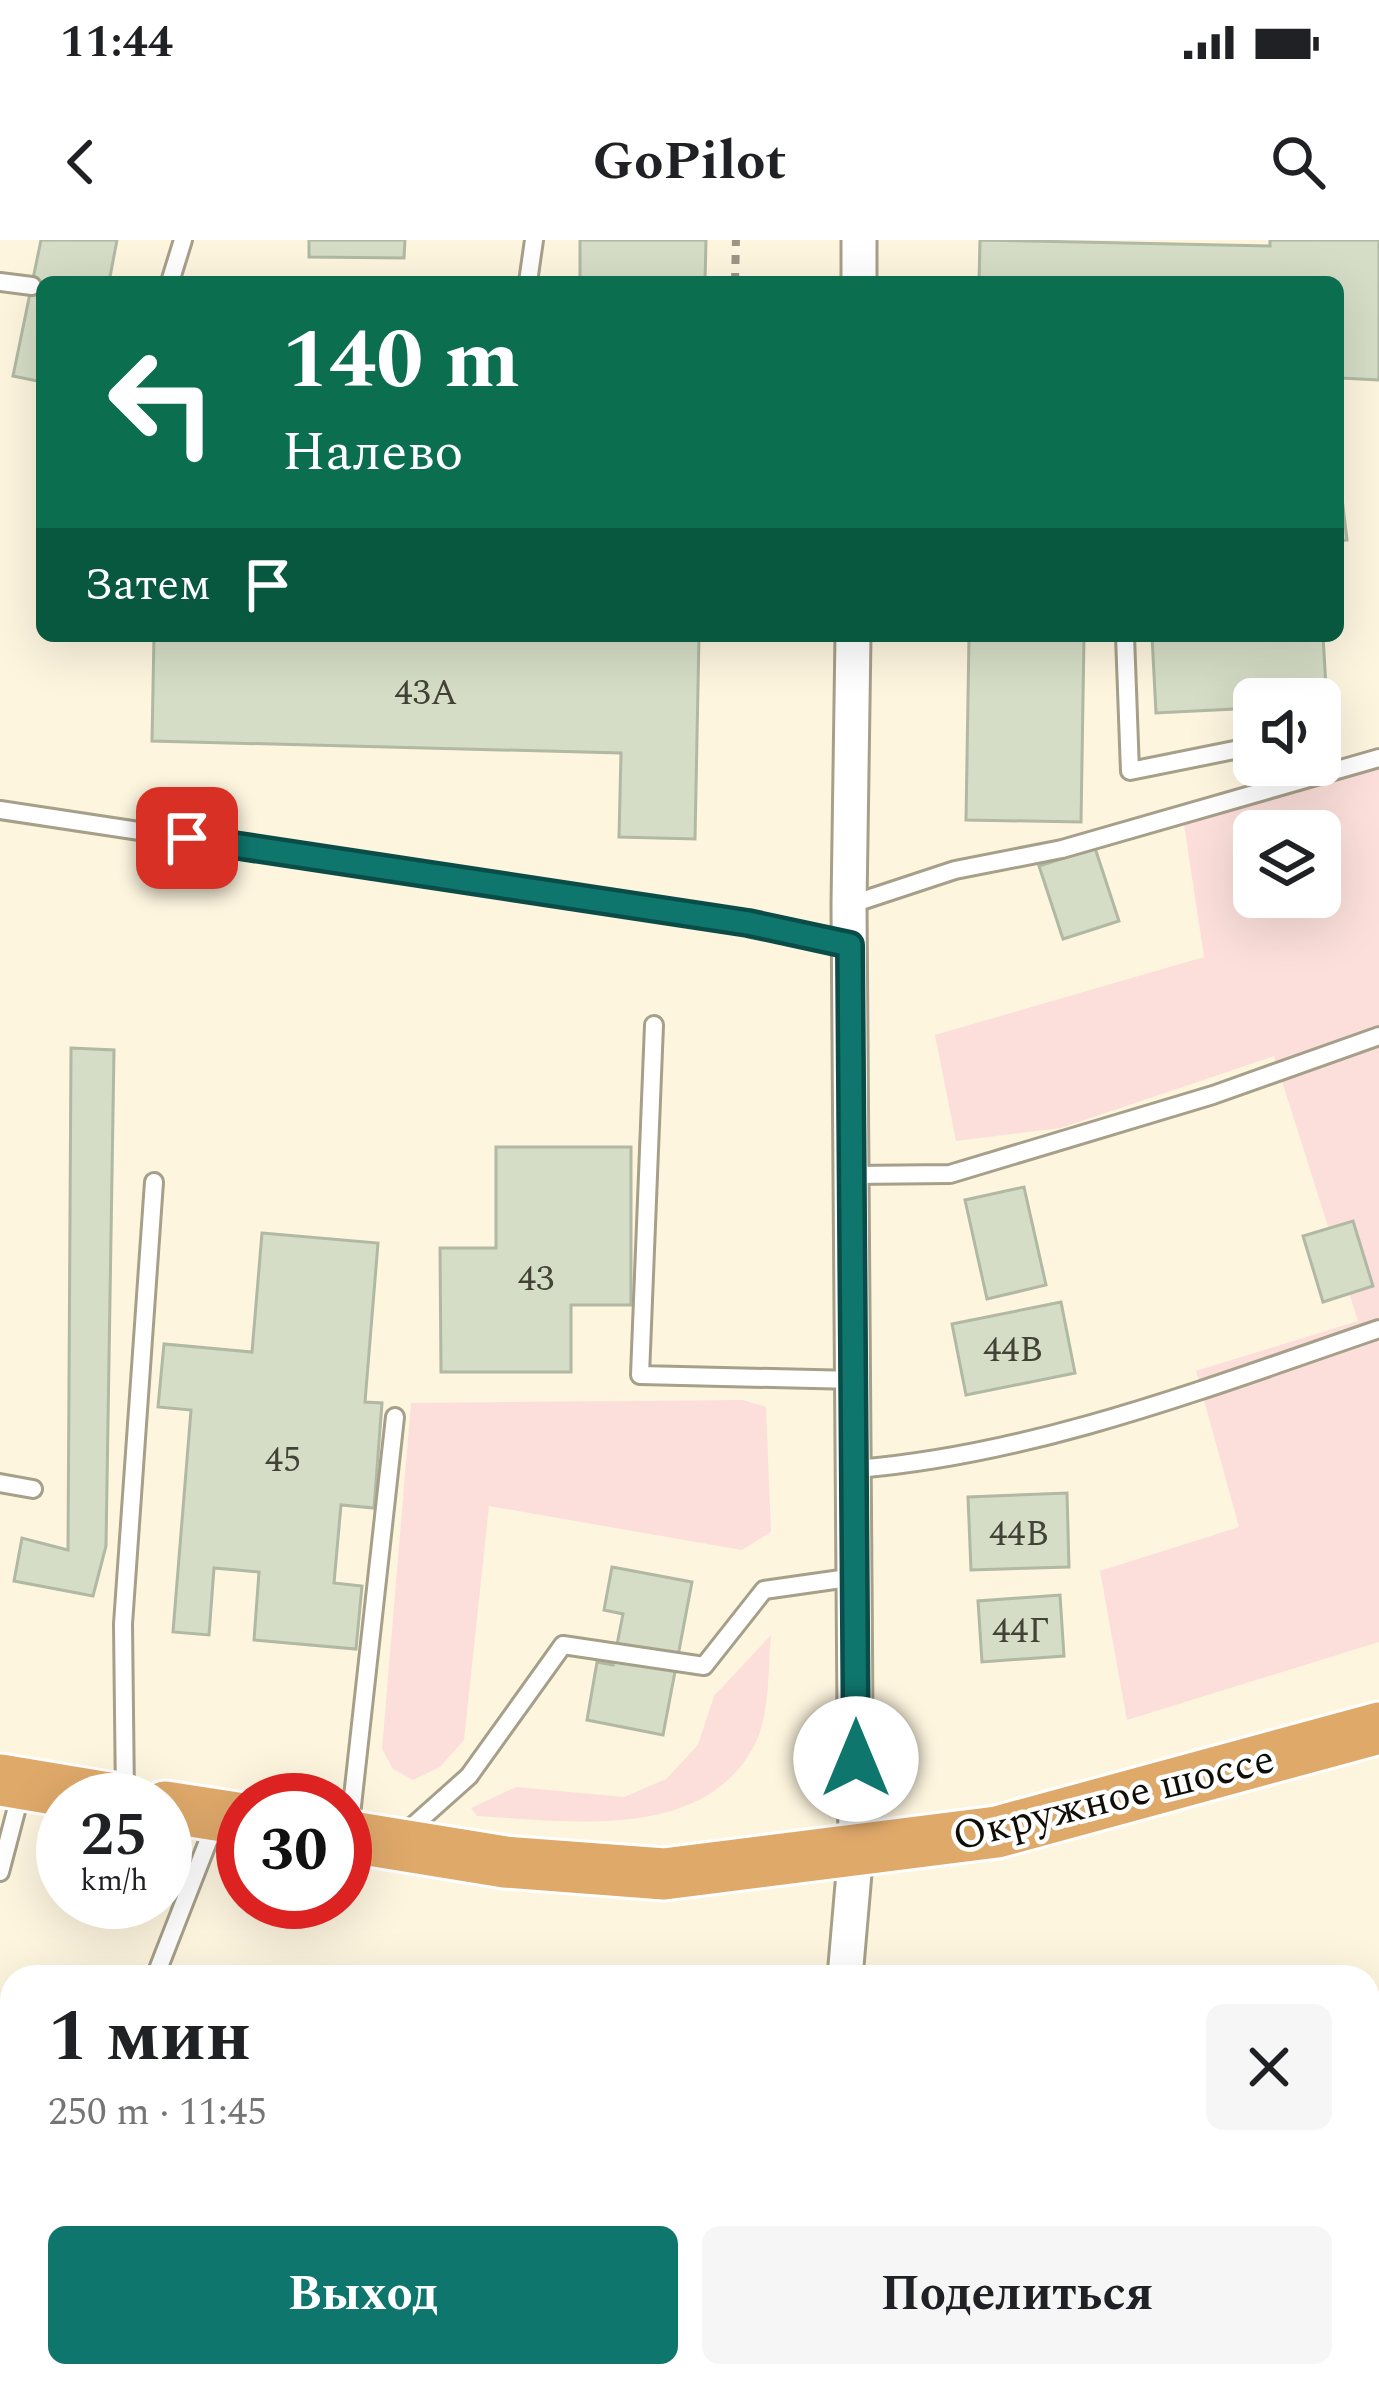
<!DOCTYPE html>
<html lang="ru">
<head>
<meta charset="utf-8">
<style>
	body { margin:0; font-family:Spectral,serif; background:#f6f6f6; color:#202124; height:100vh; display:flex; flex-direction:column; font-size:45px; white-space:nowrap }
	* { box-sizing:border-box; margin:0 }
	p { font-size:39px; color:#757577 }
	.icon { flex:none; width:66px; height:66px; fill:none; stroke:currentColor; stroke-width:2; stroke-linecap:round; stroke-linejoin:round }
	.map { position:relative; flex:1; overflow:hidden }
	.side { position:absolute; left:0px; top:1725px; width:1380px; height:423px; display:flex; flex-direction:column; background:#fff; border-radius:36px 36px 0 0; box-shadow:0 12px 48px #0002 }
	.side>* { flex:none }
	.top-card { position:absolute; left:36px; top:36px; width:1308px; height:366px; border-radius:18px; box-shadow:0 12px 48px #0002; background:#0b6e4f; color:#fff; overflow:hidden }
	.tools { position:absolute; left:1233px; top:438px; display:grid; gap:24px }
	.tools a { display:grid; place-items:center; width:108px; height:108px; border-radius:18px; background:#fff; box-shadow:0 12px 48px #0002; font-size:60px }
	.speed { position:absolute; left:36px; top:1533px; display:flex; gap:24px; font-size:60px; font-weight:700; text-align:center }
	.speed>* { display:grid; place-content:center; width:156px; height:156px; border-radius:50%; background:#fff; box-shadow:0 12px 48px #0002; line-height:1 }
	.speed small { font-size:30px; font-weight:400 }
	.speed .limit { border:18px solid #d22; background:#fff; color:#111 }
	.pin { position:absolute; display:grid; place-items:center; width:102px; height:102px; color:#fff; margin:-51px; border-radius:24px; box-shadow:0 6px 18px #0006 }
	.me { position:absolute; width:132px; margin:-66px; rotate:0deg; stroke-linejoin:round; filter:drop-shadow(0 0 9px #0008) }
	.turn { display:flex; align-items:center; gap:42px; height:252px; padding:0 48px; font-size:54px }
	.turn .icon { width:156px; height:156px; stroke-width:2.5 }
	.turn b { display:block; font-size:84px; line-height:102px }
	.then { display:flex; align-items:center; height:114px; padding:0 48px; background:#0003; gap:24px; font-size:45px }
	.round { display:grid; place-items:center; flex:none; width:126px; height:126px; border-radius:18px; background:#f6f6f6 }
	.headline { display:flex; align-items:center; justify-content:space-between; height:204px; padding:0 48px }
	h1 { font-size:72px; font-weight:700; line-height:90px }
	.primary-button { display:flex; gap:24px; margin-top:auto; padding:24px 48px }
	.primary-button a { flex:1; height:138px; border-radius:18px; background:#0f766e; color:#fff; font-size:48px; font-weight:700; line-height:138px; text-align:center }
	.primary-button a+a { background:#f6f6f6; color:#202124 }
	.status { display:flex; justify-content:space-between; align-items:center; height:84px; padding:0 60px; background:#fff; direction:ltr }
	.status svg { height:33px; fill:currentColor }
	header { display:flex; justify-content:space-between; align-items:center; height:156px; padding:0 48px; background:#fff; font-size:54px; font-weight:700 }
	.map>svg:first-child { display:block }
	.green { fill:#fcdfdb; fill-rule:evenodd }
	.building { fill:#d5ddc6; stroke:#b1b8a3; stroke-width:3 }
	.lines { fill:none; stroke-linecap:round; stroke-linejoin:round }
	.service-casing { stroke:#a69f89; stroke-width:22 }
	.minor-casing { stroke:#a69f89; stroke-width:39 }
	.primary-casing { stroke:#fff; stroke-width:57 }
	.path { stroke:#9c9686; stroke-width:8; stroke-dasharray:9 9; stroke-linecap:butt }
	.service { stroke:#fff; stroke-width:16 }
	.minor { stroke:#fff; stroke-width:33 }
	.primary { stroke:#dfa96a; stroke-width:51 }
	.route-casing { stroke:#0a4d48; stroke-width:30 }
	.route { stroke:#0f766e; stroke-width:21 }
	.labels { text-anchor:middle; stroke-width:9; stroke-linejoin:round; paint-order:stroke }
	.number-label { font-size:36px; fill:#424237 }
	.street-label { font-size:42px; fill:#110e07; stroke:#fff }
</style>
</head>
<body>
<div class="status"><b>11:44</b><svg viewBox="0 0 49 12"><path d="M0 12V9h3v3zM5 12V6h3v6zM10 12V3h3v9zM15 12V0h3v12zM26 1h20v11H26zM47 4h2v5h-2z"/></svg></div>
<header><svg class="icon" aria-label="back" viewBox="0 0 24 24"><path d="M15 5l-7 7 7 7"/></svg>GoPilot<svg class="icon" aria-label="search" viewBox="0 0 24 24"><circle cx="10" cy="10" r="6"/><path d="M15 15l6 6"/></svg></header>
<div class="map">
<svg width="1379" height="2147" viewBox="0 0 1379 2147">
	<rect width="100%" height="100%" fill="#fdf5de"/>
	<g class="green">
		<path d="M1379,512V1402L1127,1480L1100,1331L1239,1287L1196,1131L1358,1081L1274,816L1061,888L956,901L935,795L1204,717L1184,584ZM1254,591H1320V657H1254Z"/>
		<polygon points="743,1160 766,1167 771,1292 742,1310 489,1266 464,1500 440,1527 413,1540 393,1529 382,1509 411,1163"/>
		<path d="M771,1395C768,1428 770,1474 755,1504C705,1603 567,1581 477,1576L471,1568L516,1547L624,1557L666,1539L698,1505L714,1456Z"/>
	</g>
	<g class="building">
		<polygon points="41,0 117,0 109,42 42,42 42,142 13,136"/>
		<polygon points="309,0 405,0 404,18 309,17"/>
		<polygon points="580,0 706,0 705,42 580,42"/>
		<polygon points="980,0 1270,6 1270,0 1379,0 1379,140 1341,138 1338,165 1338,42 979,42"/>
		<polygon points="1338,225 1347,300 1338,301"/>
		<polygon points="154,396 699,396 695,599 619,597 621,513 152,501"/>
		<polygon points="969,396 1084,396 1081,582 966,580"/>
		<polygon points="1152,396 1323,396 1327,464 1320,464 1320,459 1254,459 1254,468 1156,473"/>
		<polygon points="1095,608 1119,681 1063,699 1039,626"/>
		<polygon points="71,808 114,810 106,1306 93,1356 14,1341 22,1298 68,1310"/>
		<polygon points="496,907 631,907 631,1065 571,1065 571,1132 441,1132 440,1008 496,1008"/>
		<polygon points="1024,947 1046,1045 987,1059 965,960"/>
		<polygon points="1353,981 1373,1046 1323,1062 1303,996"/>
		<polygon points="262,993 378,1003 365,1162 382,1163 374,1268 341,1265 334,1343 362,1346 356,1409 254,1400 259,1332 214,1328 209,1395 173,1392 191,1170 158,1167 164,1104 252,1112"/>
		<polygon points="1061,1062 1075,1133 966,1155 952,1084"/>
		<polygon points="1067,1253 1069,1327 971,1330 968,1257"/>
		<polygon points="612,1327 692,1342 663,1495 587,1480 597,1422 613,1425 623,1374 604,1370"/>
		<polygon points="1060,1355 1064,1416 982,1422 978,1361"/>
		<polygon points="1379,1856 1379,1905 1368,1909 1368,1860"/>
		<polygon points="1169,2136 1256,2136 1225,2147 1173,2147"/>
	</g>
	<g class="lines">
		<defs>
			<g id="service">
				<polyline points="0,42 32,46"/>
				<polyline points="170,42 183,0"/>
				<polyline points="528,42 534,0"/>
				<polyline points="1125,396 1130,531 1254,506"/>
				<polyline points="0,570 747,683 850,705"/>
				<polyline points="849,665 955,630 1062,609 1379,518"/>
				<polyline points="654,785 640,1135 855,1140"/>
				<polyline points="852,935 950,934 1213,855 1379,796"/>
				<path d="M857,1229C1037,1214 1209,1147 1379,1089"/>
				<polyline points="0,1243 33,1249"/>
				<polyline points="125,1558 123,1384 154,942"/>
				<polyline points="349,1593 395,1177"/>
				<polyline points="404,1594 469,1536 563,1405 704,1426 764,1350 855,1337"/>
				<polyline points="0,1632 21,1552"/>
				<polyline points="155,1737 216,1581"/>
				<polyline points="1368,1961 1379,1957"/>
				<polyline points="145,2136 150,2147"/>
				<polyline points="632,2147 646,2136"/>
				<polyline points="992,2147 1040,2136"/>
			</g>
			<g id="minor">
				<polyline points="859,42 859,0"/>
				<polyline points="845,1737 856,1610 849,665 853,396"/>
				<polyline points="817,2147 817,2136"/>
			</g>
			<g id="primary">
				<polyline points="0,1540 120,1560"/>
				<polyline points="165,1567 243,1579"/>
				<polyline points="345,1596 505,1622 664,1634 997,1592 1379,1488"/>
			</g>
		</defs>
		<use href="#service" class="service-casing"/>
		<use href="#minor" class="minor-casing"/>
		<use href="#primary" class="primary-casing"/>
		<polyline class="path" points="735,42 736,0"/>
		<use href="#service" class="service"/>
		<use href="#minor" class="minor"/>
		<use href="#primary" class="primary"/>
	</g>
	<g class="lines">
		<defs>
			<polyline id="route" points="187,598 748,683 850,705 856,1519"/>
		</defs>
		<use href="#route" class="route-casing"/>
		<use href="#route" class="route"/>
	</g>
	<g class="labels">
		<g class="number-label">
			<text x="426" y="464">43А</text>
			<text x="536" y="1050">43</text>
			<text x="1013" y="1121">44В</text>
			<text x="283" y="1231">45</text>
			<text x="1019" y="1305">44В</text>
			<text x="1021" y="1402">44Г</text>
		</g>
		<g class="street-label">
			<text transform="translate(1113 1556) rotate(-14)" y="15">Окружное шоссе</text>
		</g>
	</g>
</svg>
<div class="tools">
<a><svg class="icon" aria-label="sound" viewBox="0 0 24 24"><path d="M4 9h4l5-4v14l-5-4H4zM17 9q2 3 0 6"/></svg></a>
<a><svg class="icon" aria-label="layers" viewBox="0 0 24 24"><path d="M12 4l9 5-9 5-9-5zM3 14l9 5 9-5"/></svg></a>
</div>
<div class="speed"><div>25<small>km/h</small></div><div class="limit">30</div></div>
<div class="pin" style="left:187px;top:598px;background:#d93025"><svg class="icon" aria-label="arrive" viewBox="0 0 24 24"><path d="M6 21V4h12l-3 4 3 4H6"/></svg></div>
<svg class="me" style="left:856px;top:1519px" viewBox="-20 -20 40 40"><circle r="19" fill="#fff"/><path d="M0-13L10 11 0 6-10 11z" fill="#0f766e"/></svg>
<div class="top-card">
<div class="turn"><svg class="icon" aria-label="left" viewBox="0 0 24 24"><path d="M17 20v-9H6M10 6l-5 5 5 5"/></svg><div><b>140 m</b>Налево</div></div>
<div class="then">Затем<svg class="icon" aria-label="arrive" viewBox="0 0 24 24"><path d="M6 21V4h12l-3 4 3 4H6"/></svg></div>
</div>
<section class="side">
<div class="headline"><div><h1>1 мин</h1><p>250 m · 11:45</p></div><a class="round"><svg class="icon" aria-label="close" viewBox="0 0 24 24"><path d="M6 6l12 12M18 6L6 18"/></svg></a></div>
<div class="primary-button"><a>Выход</a><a>Поделиться</a></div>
</section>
</div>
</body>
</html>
